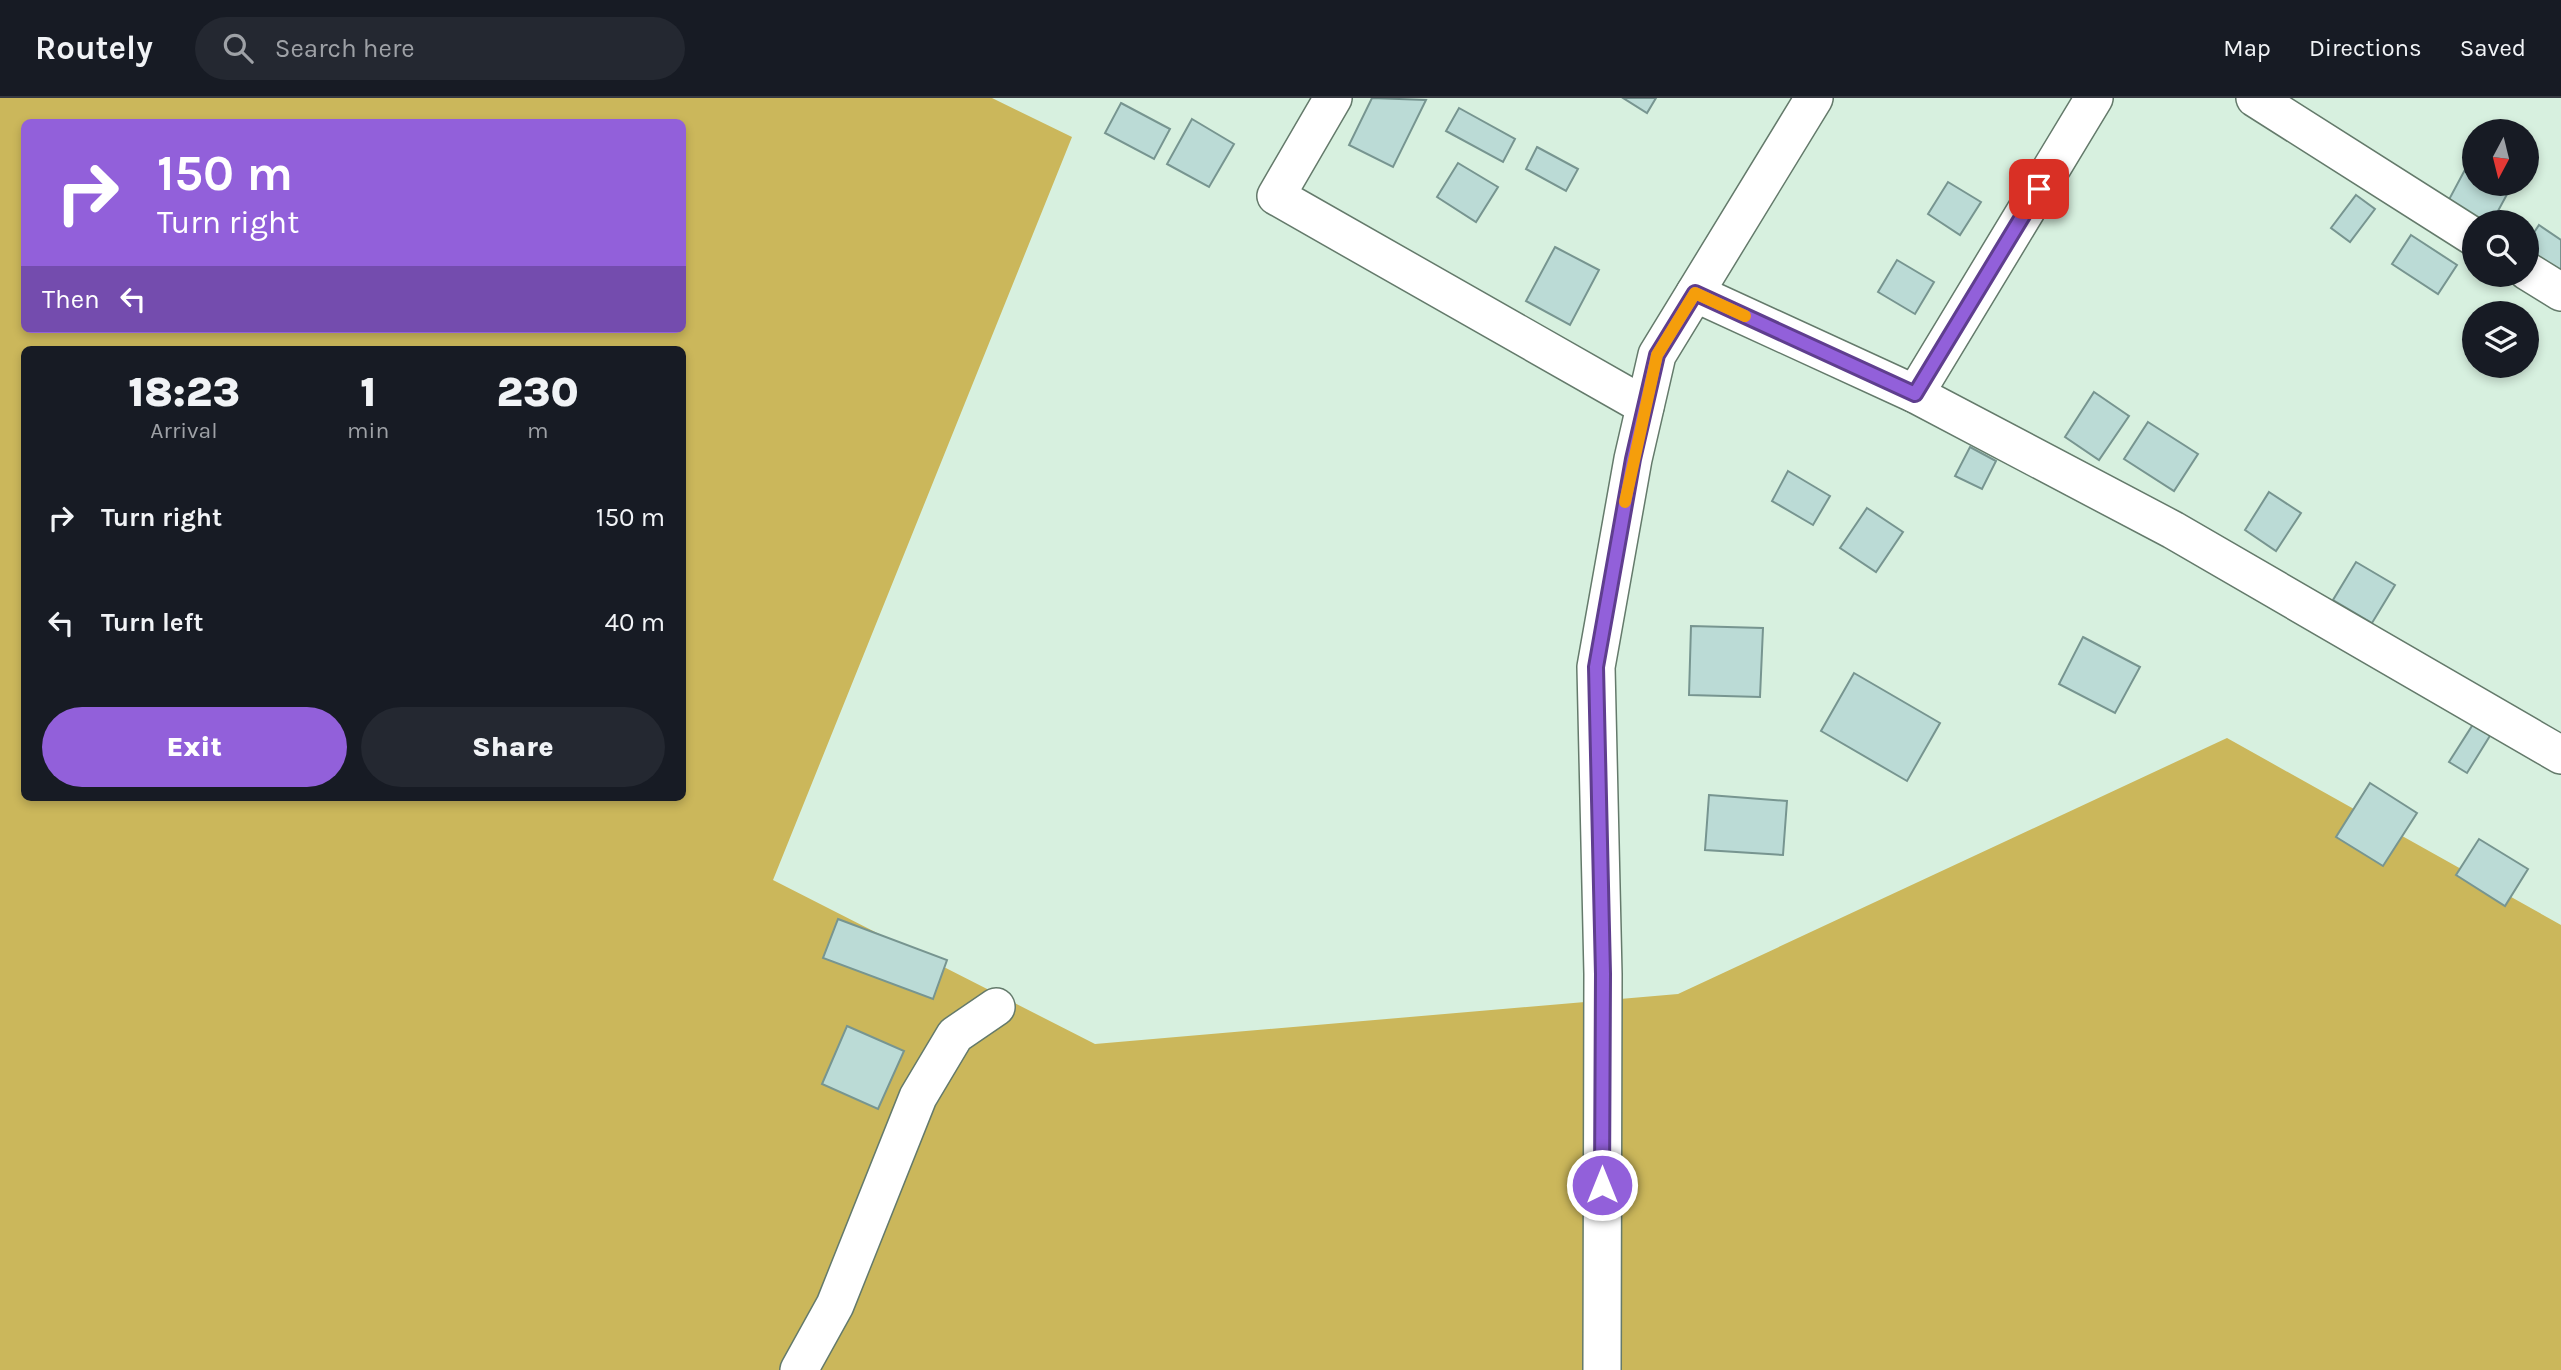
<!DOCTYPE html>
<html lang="en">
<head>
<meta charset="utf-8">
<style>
	body { margin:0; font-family:Karla,sans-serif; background:#242831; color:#f1f3f6; height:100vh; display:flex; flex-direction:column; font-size:26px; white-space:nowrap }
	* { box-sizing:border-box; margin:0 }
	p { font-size:23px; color:#9ea1a6 }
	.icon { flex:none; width:38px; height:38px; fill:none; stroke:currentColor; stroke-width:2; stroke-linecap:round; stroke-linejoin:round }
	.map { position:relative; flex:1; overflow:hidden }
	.details { position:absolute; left:21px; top:248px; width:665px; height:455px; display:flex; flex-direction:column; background:#171b24; border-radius:10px; box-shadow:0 4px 10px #0003 }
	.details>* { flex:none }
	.banner { position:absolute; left:21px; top:21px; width:665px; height:214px; border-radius:10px; box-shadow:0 4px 10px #0003; background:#9260da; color:#fff; overflow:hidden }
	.needle { width:46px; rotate:187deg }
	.buttons { position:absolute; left:2462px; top:21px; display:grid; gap:14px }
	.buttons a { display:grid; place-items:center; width:77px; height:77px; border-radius:50%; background:#171b24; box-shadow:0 4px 10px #0003; font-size:35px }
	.pin { position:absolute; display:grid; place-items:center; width:60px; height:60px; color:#fff; margin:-30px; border-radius:14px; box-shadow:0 4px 10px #0006 }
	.me { position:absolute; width:77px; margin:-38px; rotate:0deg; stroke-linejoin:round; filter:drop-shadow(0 0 5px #0008) }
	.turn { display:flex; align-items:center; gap:24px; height:147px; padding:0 21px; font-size:32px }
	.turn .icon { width:91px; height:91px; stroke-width:2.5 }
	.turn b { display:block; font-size:49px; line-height:60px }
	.then { display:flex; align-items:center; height:66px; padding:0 21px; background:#0003; gap:14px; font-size:26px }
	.eta { display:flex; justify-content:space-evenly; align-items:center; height:119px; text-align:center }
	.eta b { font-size:42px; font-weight:800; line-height:49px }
	.button { display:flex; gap:14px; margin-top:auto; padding:14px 21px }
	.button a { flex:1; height:80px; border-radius:42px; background:#9260da; color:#fff; font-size:28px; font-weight:800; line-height:80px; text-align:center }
	.button a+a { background:#242831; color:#f1f3f6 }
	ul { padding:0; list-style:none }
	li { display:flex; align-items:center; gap:21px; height:105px; padding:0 21px }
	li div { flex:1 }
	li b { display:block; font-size:26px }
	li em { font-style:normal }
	header { display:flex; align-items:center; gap:42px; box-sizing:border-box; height:98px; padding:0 35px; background:#171b24; border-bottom:2px solid #363941 }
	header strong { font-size:33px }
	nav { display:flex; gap:38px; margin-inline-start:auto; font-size:24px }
	.search { width:490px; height:63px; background:#242831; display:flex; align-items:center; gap:18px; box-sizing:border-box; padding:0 24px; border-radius:38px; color:#9ea1a6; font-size:26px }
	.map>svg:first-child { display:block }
	.green { fill:#cbb75b; fill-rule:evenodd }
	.building { fill:#bbdbd6; stroke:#779590; stroke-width:2 }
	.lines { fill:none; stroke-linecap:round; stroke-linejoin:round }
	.street-casing { stroke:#647a6b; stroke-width:40 }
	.street { stroke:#fff; stroke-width:37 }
	.route-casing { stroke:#5f3e8e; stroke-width:18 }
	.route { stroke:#9260da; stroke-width:12 }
	.slow { stroke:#f59e0b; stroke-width:12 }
</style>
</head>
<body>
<header>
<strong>Routely</strong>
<div class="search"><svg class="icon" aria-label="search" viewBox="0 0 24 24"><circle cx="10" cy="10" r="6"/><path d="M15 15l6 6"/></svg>Search here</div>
<nav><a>Map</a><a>Directions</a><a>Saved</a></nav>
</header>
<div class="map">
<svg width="2561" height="1272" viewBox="0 0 2561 1272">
	<rect width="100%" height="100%" fill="#d7f0df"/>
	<path class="green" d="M0,0H992L1072,39L773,782L1095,946L1678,896L2227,640L2561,827V1272H0ZM24,24H682V231H24ZM24,252H682V700H24Z"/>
	<g class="building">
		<polygon points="1372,0 1426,2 1393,69 1349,47"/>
		<polygon points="1623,0 1656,0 1647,15"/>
		<polygon points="1121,5 1170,31 1154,61 1105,35"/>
		<polygon points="1459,10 1515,41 1503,64 1446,33"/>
		<polygon points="1192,21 1234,46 1209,89 1167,66"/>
		<polygon points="1537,49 1578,71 1566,93 1526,71"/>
		<polygon points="1458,65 1498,89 1476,124 1437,99"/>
		<polygon points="2468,66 2474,69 2474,86 2505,86 2511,89 2492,124 2474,124 2445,109"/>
		<polygon points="1948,84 1981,104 1960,137 1928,116"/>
		<polygon points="2356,97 2375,111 2350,144 2331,130"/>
		<polygon points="2539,127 2561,142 2561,175 2527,152 2527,145"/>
		<polygon points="2411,137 2457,167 2438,196 2392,166"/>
		<polygon points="1555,149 1599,172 1570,227 1526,203"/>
		<polygon points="1897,162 1934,184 1915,216 1878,194"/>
		<polygon points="2094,294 2129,318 2099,362 2065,339"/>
		<polygon points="2148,324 2198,356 2174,393 2124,361"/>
		<polygon points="1970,349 1996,363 1982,391 1955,378"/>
		<polygon points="1788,373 1830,398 1813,427 1772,403"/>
		<polygon points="2269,394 2301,415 2276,453 2245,432"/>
		<polygon points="1867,410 1903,434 1876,474 1840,450"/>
		<polygon points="2356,464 2395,487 2372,525 2333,502"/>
		<polygon points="1691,528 1763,530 1760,599 1689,597"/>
		<polygon points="2083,539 2140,569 2115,615 2059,586"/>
		<polygon points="1854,575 1940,625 1907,683 1821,633"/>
		<polygon points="2479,617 2496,628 2467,675 2449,664"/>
		<polygon points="2370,685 2417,715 2383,768 2336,739"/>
		<polygon points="1709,697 1787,703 1783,757 1705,752"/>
		<polygon points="2479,741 2528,771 2505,808 2456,777"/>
		<polygon points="838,821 947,862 933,901 823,860"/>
		<polygon points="847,928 904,953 878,1011 822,986"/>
	</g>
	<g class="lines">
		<defs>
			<g id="street">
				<polyline points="1333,0 1276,98 1645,308"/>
				<polyline points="2255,0 2474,139"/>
				<polyline points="2527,173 2561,194"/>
				<polyline points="1695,195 1915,296 2173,432 2561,657"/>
				<polyline points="1915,296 2094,0"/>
				<polyline points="799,1272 835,1207 918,999 955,937 996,909"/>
				<polyline points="1602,1272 1603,876 1596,569 1633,361 1657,257 1814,0"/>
			</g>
		</defs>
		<use href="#street" class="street-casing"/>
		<use href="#street" class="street"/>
	</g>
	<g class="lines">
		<defs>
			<polyline id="route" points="1602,1087 1603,876 1596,569 1633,361 1657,257 1695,195 1915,296 2039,91"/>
		</defs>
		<use href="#route" class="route-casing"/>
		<use href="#route" class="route"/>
		<polyline class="slow" points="1625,404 1657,257 1695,195 1745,218"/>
	</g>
</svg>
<div class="buttons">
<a><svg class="needle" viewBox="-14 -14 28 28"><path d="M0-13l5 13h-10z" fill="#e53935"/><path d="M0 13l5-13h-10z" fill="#9ea1a6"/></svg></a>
<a><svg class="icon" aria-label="search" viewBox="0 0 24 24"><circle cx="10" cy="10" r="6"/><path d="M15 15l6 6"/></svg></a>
<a><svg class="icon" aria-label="layers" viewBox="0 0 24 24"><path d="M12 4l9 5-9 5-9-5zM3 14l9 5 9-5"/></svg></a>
</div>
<div class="pin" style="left:2039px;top:91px;background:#d93025"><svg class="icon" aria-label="arrive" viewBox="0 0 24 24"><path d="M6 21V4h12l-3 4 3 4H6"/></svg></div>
<svg class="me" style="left:1602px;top:1087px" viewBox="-20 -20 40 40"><circle r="17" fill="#9260da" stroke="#fff" stroke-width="3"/><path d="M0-11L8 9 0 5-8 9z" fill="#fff"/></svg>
<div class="banner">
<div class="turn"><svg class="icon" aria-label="right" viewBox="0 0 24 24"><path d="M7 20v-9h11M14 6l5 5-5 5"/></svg><div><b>150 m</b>Turn right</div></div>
<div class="then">Then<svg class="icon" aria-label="left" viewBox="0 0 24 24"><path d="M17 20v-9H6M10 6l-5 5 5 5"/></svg></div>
</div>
<section class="details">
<div class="eta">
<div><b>18:23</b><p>Arrival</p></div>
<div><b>1</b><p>min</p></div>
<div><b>230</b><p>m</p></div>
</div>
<ul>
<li><svg class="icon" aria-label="right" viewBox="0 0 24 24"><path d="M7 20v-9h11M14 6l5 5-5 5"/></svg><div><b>Turn right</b></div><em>150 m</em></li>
<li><svg class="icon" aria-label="left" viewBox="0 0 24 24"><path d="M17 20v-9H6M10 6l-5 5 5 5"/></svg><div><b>Turn left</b></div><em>40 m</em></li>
</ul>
<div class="button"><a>Exit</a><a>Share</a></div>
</section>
</div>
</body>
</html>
